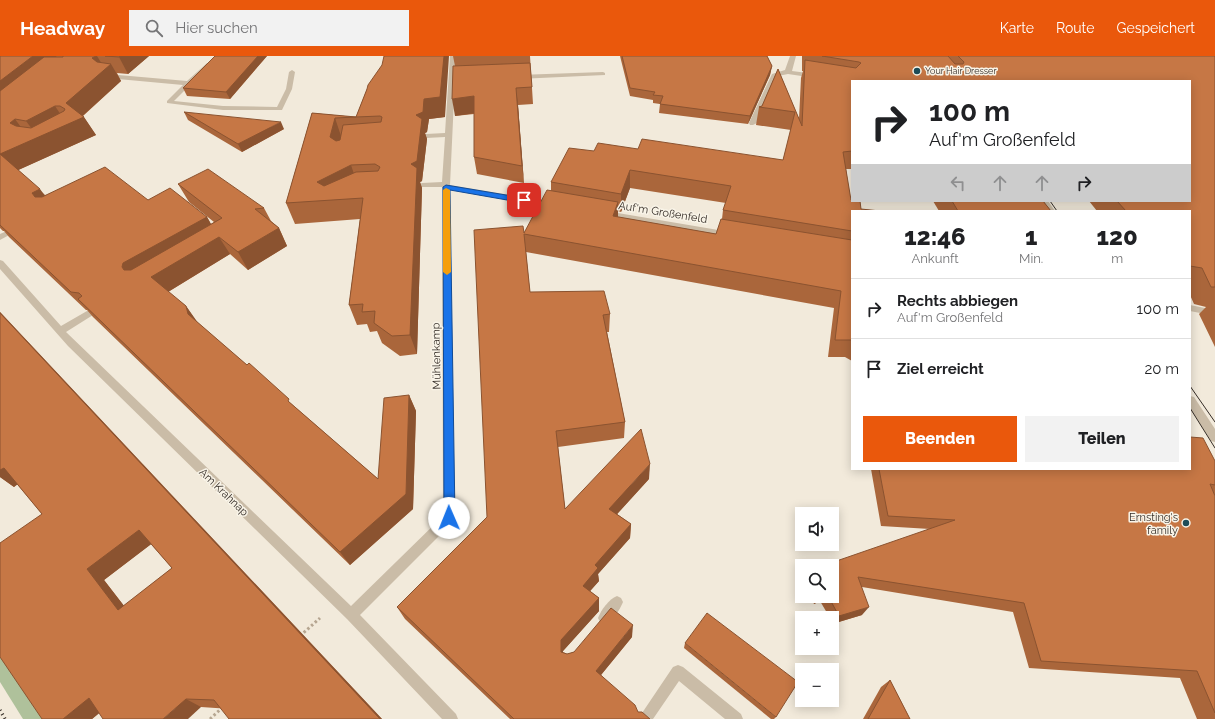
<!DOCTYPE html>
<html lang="de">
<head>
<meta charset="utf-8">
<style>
	body { margin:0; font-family:Raleway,sans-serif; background:#f2f2f2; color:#202124; height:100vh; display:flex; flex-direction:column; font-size:15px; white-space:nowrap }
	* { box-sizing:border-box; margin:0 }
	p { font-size:13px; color:#757577 }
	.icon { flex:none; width:22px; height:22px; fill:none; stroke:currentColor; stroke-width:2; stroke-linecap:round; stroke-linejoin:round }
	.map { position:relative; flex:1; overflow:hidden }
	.panel { position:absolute; left:851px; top:154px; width:340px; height:260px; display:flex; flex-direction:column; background:#fff; border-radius:0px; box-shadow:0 2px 10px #0003 }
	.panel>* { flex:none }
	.top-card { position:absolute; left:851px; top:24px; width:340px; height:122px; border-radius:0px; box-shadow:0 2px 10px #0003; background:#fff; color:#202124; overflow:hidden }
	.controls { position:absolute; left:795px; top:451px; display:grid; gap:8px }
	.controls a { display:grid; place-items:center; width:44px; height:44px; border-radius:0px; background:#fff; box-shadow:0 2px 10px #0003; font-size:20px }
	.pin { position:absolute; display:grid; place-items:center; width:34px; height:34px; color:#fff; margin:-17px; border-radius:8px; box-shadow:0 2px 6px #0006 }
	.me { position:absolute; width:44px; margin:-22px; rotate:359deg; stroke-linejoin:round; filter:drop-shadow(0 0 3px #0008) }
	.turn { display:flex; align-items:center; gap:14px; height:84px; padding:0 12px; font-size:18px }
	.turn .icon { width:52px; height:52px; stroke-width:2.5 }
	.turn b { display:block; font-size:28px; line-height:34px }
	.lanes { display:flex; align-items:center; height:38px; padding:0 12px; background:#0003; justify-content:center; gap:20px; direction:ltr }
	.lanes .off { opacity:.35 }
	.eta { display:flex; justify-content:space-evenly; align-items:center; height:68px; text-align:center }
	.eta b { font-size:24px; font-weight:800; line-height:28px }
	.primary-button { display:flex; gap:8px; margin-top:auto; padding:8px 12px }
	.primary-button a { flex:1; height:46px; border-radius:0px; background:#ea580c; color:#fff; font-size:16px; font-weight:800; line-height:46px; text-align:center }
	.primary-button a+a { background:#f2f2f2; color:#202124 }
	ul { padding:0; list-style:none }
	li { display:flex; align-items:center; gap:12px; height:60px; padding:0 12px; border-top:1px solid #e0e0e0 }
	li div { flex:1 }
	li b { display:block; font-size:15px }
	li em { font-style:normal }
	header { display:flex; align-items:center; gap:24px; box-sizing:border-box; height:56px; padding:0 20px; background:#ea580c; color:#fff }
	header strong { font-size:19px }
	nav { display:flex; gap:22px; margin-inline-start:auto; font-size:14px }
	.search { width:280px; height:36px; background:#f2f2f2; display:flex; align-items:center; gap:10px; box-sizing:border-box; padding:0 14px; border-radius:0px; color:#757577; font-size:15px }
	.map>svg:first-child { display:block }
	.green { fill:#afc19b }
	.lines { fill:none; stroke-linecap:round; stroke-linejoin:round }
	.path { stroke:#b6a691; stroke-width:3; stroke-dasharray:2.5 2.5; stroke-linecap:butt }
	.minor { fill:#cabca7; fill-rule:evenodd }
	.tram { stroke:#362e28; stroke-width:1 }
	.rail { stroke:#362e28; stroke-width:3.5; stroke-dasharray:1 3.5; stroke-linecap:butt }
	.wall { fill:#aa663b; fill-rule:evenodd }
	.shaded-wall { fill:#8b5330 }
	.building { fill:#c67745; stroke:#8b5330; fill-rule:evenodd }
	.route { fill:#1a73e8; stroke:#114b97 }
	.slow { fill:#f59e0b }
	.poi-dot { fill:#1d4c58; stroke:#f9f4e8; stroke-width:1.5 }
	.labels { text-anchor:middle; stroke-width:3; stroke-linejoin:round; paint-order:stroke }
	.far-poi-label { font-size:9px; fill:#362e28; stroke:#f9f4e8; text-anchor:start }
	.street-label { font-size:11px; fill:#362e28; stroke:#f9f4e8 }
	.poi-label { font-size:11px; fill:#362e28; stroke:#f9f4e8; text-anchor:end }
</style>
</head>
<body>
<header>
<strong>Headway</strong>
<div class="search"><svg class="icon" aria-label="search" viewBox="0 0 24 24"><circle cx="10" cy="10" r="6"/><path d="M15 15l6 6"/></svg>Hier suchen</div>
<nav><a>Karte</a><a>Route</a><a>Gespeichert</a></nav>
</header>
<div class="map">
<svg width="1215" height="663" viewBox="0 0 1215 663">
	<rect width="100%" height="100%" fill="#f2eadb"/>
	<polygon class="green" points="0,579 57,663 23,663 0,626"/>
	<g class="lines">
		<g class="path">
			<polyline points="300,580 320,562"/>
			<polyline points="210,663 223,651"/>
		</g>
		<g class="minor">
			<polygon points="450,0 456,0 450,129 553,146 557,149 553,152 450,134 455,462 453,466 360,559 456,658 458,663 442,663 347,563 68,290 0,213 0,204 3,205 61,270 87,255 93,255 95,257 93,259 66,276 351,550 443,460 442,131 422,131 418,129 422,127 442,126 445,81 426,82 422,80 426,78 445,77"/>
			<polygon points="790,0 796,0 792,15 815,18 818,20 815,22 788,18 778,20 757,67 753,69 750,69 749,67 772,18 785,14"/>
			<polygon points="207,7 210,9 174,45 223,50 277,51 286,33 289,16 292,14 295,16 292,33 282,54 223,54 167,47 167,45 183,29 107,22 104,20 107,18 187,25"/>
			<polygon points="603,16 605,17 605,19 518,23 515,21 518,19"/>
			<polygon points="1040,145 1048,145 1055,155 1047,155"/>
			<polygon points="606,155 730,176 734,179 730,182 603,160 603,156"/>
			<polygon points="7,175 10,176 11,178 0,184 0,178"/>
			<polygon points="1190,249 1215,254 1215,260 1190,255"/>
			<polygon points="1190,340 1194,341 1215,373 1215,386 1211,385 1190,352"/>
			<path d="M617,540L621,542L623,546C620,554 612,565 604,568L600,566L598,562C601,554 609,543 617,540Z"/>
			<polygon points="678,609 683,611 741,658 743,663 725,663 679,625 653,663 638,663 673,611"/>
		</g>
		<g class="tram">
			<polyline points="1050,145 1057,155"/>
			<polyline points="1190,330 1215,366"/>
			<polyline points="1190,352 1215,392"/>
		</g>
		<polyline class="rail" points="0,654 5,663"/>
	</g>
	<g class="wall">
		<polygon points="0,0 149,0 128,18 117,17 121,25 83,60 96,79 18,114 45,139 148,144 207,161 211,168 214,166 189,146 178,128 264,152 271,165 279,172 287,190 248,214 230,198 168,236 186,250 197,266 378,423 409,339 416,355 413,453 350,509 93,261 87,254 86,254 9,181 4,175 3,175 0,172"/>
		<polygon points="215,0 267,0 230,43 187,40 183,32"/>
		<polygon points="453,0 530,0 533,48 518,49 524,127 477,118 474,101 474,58 455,60 455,10"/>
		<polygon points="620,0 767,0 772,10 770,19 748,68 659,57 660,48 653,47 653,44 630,40"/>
		<path d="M802,0H1215V291L1199,258L1206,251L1194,248L1190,239V155H1097L1089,145H1190V25H852V113H846L852,155V305L845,301H828L834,252L526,196L530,236L610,258L609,276H607L625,366L624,382L558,391L565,453L649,423L617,458L631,468L630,482L598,518L599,525L590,535L599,542V555L563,595V596L567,598L632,581L601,619L638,656L650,663H510L405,563L397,551L487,461L524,177L551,135V126L594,95L638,93L783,104L791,74L756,69L759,51L762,50L778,13L799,63L801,22L803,15H802ZM630,132L726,147L723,154L722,163L716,178L618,161V155L621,156Z"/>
		<polygon points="367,33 445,61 429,63 427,76 425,77 427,83 422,125 420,126 422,132 417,298 400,300 382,287 377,275 370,276 367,268 357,269 349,249 360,163 295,168 286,147 312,57 356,61 358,68 356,61"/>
		<polygon points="184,56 284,73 242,96 188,64"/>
		<polygon points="933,145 1043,145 1051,155 939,155"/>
		<path d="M0,256L382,663L201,651L99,657L92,663H42V458L17,428L14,431L0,421ZM151,488L172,512L124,550L104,524Z"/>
		<polygon points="1215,405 1215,439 1214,439 1215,440 1215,663 1197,663 1180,622 1029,612 1013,556 862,531 862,559 832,568 832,562 830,562 820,545 814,548 810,540 832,540 832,510 930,473 881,470 871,413 1190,413"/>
		<polygon points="685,587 776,661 774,663 771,663 684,592"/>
		<polygon points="890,624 910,663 863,663 881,631"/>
	</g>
	<g class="shaded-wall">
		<polygon points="33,0 56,0 59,5 0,53 0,25"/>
		<polygon points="96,0 97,0 105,13 111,8 121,25 79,63 84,61 96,79 14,116 0,98 38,81 26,65 55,50 67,68 77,64 66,47 92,2"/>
		<polygon points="120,0 149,0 128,18 119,1"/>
		<polygon points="258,0 267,0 230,43 226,36"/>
		<polygon points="444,0 449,0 445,61 429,63 427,76 425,77 427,83 422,125 420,126 422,132 417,298 410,279 411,108 416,59 424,43"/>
		<polygon points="772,10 770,19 748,68 750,60"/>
		<polygon points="516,32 518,49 524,127 522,110"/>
		<polygon points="474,40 476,57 455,60 452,43"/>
		<polygon points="335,62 342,83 338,102 330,81"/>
		<polygon points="15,63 28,81 10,67"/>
		<polygon points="281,66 284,73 242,96 238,88"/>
		<polygon points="351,109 358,130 330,144 317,126"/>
		<polygon points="630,114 630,132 621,156 621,138"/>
		<polygon points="40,133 53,151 35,141 32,137"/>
		<polygon points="618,146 618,164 613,160"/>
		<polygon points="207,161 217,179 135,229 122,211 123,207"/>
		<polygon points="279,172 287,190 248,214 238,196"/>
		<polygon points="219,181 230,198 163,239 151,221"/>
		<polygon points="186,250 198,267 188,258"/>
		<polygon points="0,256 382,663 380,663 0,257"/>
		<polygon points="409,339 416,355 413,453 350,509 340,496 406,438"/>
		<polygon points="650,408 649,423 609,467 609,453"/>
		<polygon points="4,412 22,425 14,431 0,421 0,414"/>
		<polygon points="631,468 630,482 598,518 599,525 584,542 583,530 595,509"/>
		<polygon points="139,474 154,486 104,524 135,564 118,554 87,513"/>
		<polygon points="819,540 824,540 820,545 814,548"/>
		<polygon points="599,542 599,555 563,595 563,606 561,596 561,584"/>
		<polygon points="869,551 862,559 832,568 839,560"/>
		<polygon points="633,569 632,581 596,625 596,615"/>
		<polygon points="89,642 108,650 92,663 63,663"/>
		<polygon points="186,643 201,651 188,663 163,663"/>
	</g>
	<g class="building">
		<polygon points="0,0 33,0 0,25"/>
		<path d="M63,0H96L92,2L97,6L111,8L66,47L84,61L0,98V35L44,1H63ZM55,50H60L65,53L64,55L31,72L16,70L10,67L15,63L26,65Z"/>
		<polygon points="105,0 120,0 119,1"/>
		<polygon points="215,0 258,0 226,36 183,32"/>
		<path d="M384,0H444L440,41L424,43L423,56L416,59L422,63L417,105L411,108L417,112L410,279L392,280L374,267L375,255L362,256L363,248L349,249L363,142L286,147L312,57L356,61L335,62L330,81L336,85L340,84L343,69L381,66L382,61L380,60L356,61L367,33L368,29L382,9ZM375,108L380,111L378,115L356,116L324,130L317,126L351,109Z"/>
		<polygon points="622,0 767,0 772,10 750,60 660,48 663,40 653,39 655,36 630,32"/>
		<polygon points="822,0 948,0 955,8 963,8 964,6 958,0 1215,0 1215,231 1211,231 1202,212 1190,210 1190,155 1126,155 1117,145 1190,145 1190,25 852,25 852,95 843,96 851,144 852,145 860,145 861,153 880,155 852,155 852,175 723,154 731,130 630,114 621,138 551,126 569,92 594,95 598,87 638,93 642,83 783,104 795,56 759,51 762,50 778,13 802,70 805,4 856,12 861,7 859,6"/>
		<polygon points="530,7 532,31 516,32 522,110 474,101 474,40 452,43 453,10"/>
		<polygon points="184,56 281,66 238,88"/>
		<polygon points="0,98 40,133 32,137 35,141 42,141 105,111 148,144 170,132 207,161 123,207 122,211 124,214 131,214 222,162 178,128 208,113 264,152 255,153 279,172 238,196 219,181 151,221 186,250 188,258 247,309 249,307 289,343 288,345 378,423 384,342 409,339 406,438 340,496 78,243 82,240 79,237 71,236 0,169"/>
		<polygon points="547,134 618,146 613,160 716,178 721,163 852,184 852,284 835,284 841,235 524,178 530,236 604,235 610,258 603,259 625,366 556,375 565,453 641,373 650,408 609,453 631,468 595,509 598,512 583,530 599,542 561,584 561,596 567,598 574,596 611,552 633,569 596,615 635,649 638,656 642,656 650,663 514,663 397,551 487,461 474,174 523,170 524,177"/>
		<polygon points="952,145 1043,145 1051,155 958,155"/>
		<path d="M0,257L380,663H229L214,644L186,643L163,663H103L89,642L63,663H42L0,601V487L42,458L4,412L0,414ZM139,474L172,512L118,554L87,513Z"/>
		<polygon points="1190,381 1203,382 1215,405 1215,429 1210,428 1215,440 1215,657 1197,615 1041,605 1024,547 858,521 869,551 839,560 828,540 832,540 832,510 822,510 955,464 888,460 879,413 1190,413"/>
		<polygon points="707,557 798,626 776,661 685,587"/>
		<polygon points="890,624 910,663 868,663"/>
	</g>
	<polygon class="route" points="446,129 524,142 528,144 524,147 450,134 455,462 453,465 449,467 446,465 444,462 443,131"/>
	<polygon class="slow" points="446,132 450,134 451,216 447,219 443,216 443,134"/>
	<g class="poi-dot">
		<circle cx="917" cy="15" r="4"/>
		<circle cx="1186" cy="467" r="4"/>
	</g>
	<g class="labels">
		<g class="far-poi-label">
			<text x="925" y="18">Your Hair Dresser</text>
		</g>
		<g class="street-label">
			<text transform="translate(663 156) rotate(9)" y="4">Auf'm Großenfeld</text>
			<text transform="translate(436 300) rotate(-91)" y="4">Mühlenkamp</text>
			<text transform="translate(224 436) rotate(44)" y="4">Am Krahnap</text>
		</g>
		<g class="poi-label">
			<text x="1178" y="465">Ernsting's<tspan x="1178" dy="13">family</tspan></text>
		</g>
	</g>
</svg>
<div class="controls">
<a><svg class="icon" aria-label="sound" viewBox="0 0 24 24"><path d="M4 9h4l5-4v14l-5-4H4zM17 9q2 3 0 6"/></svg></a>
<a><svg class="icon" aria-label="search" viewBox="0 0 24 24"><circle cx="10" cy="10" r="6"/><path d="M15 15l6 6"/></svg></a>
<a>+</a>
<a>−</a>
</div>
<div class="pin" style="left:524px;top:144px;background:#d93025"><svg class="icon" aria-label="arrive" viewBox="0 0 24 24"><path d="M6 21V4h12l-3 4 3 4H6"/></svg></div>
<svg class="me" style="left:449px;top:462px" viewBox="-20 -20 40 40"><circle r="19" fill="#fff"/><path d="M0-13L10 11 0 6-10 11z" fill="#1a73e8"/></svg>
<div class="top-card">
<div class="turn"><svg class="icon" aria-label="right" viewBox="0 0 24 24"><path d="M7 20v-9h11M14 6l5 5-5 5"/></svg><div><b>100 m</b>Auf'm Großenfeld</div></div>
<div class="lanes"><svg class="icon off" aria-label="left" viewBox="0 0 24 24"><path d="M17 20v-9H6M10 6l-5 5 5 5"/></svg><svg class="icon off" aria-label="ahead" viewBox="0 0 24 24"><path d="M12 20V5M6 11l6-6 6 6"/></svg><svg class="icon off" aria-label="ahead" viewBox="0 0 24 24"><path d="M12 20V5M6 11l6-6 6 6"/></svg><svg class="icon" aria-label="right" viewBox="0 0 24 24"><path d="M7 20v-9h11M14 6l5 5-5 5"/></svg></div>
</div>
<section class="panel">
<div class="eta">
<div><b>12:46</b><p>Ankunft</p></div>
<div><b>1</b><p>Min.</p></div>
<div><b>120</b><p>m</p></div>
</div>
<ul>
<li><svg class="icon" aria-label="right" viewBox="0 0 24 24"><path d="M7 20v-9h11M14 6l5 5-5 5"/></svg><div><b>Rechts abbiegen</b><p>Auf'm Großenfeld</p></div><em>100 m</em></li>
<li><svg class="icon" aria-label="arrive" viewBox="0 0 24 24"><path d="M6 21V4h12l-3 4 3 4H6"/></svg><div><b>Ziel erreicht</b></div><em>20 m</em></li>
</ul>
<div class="primary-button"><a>Beenden</a><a>Teilen</a></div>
</section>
</div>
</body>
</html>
